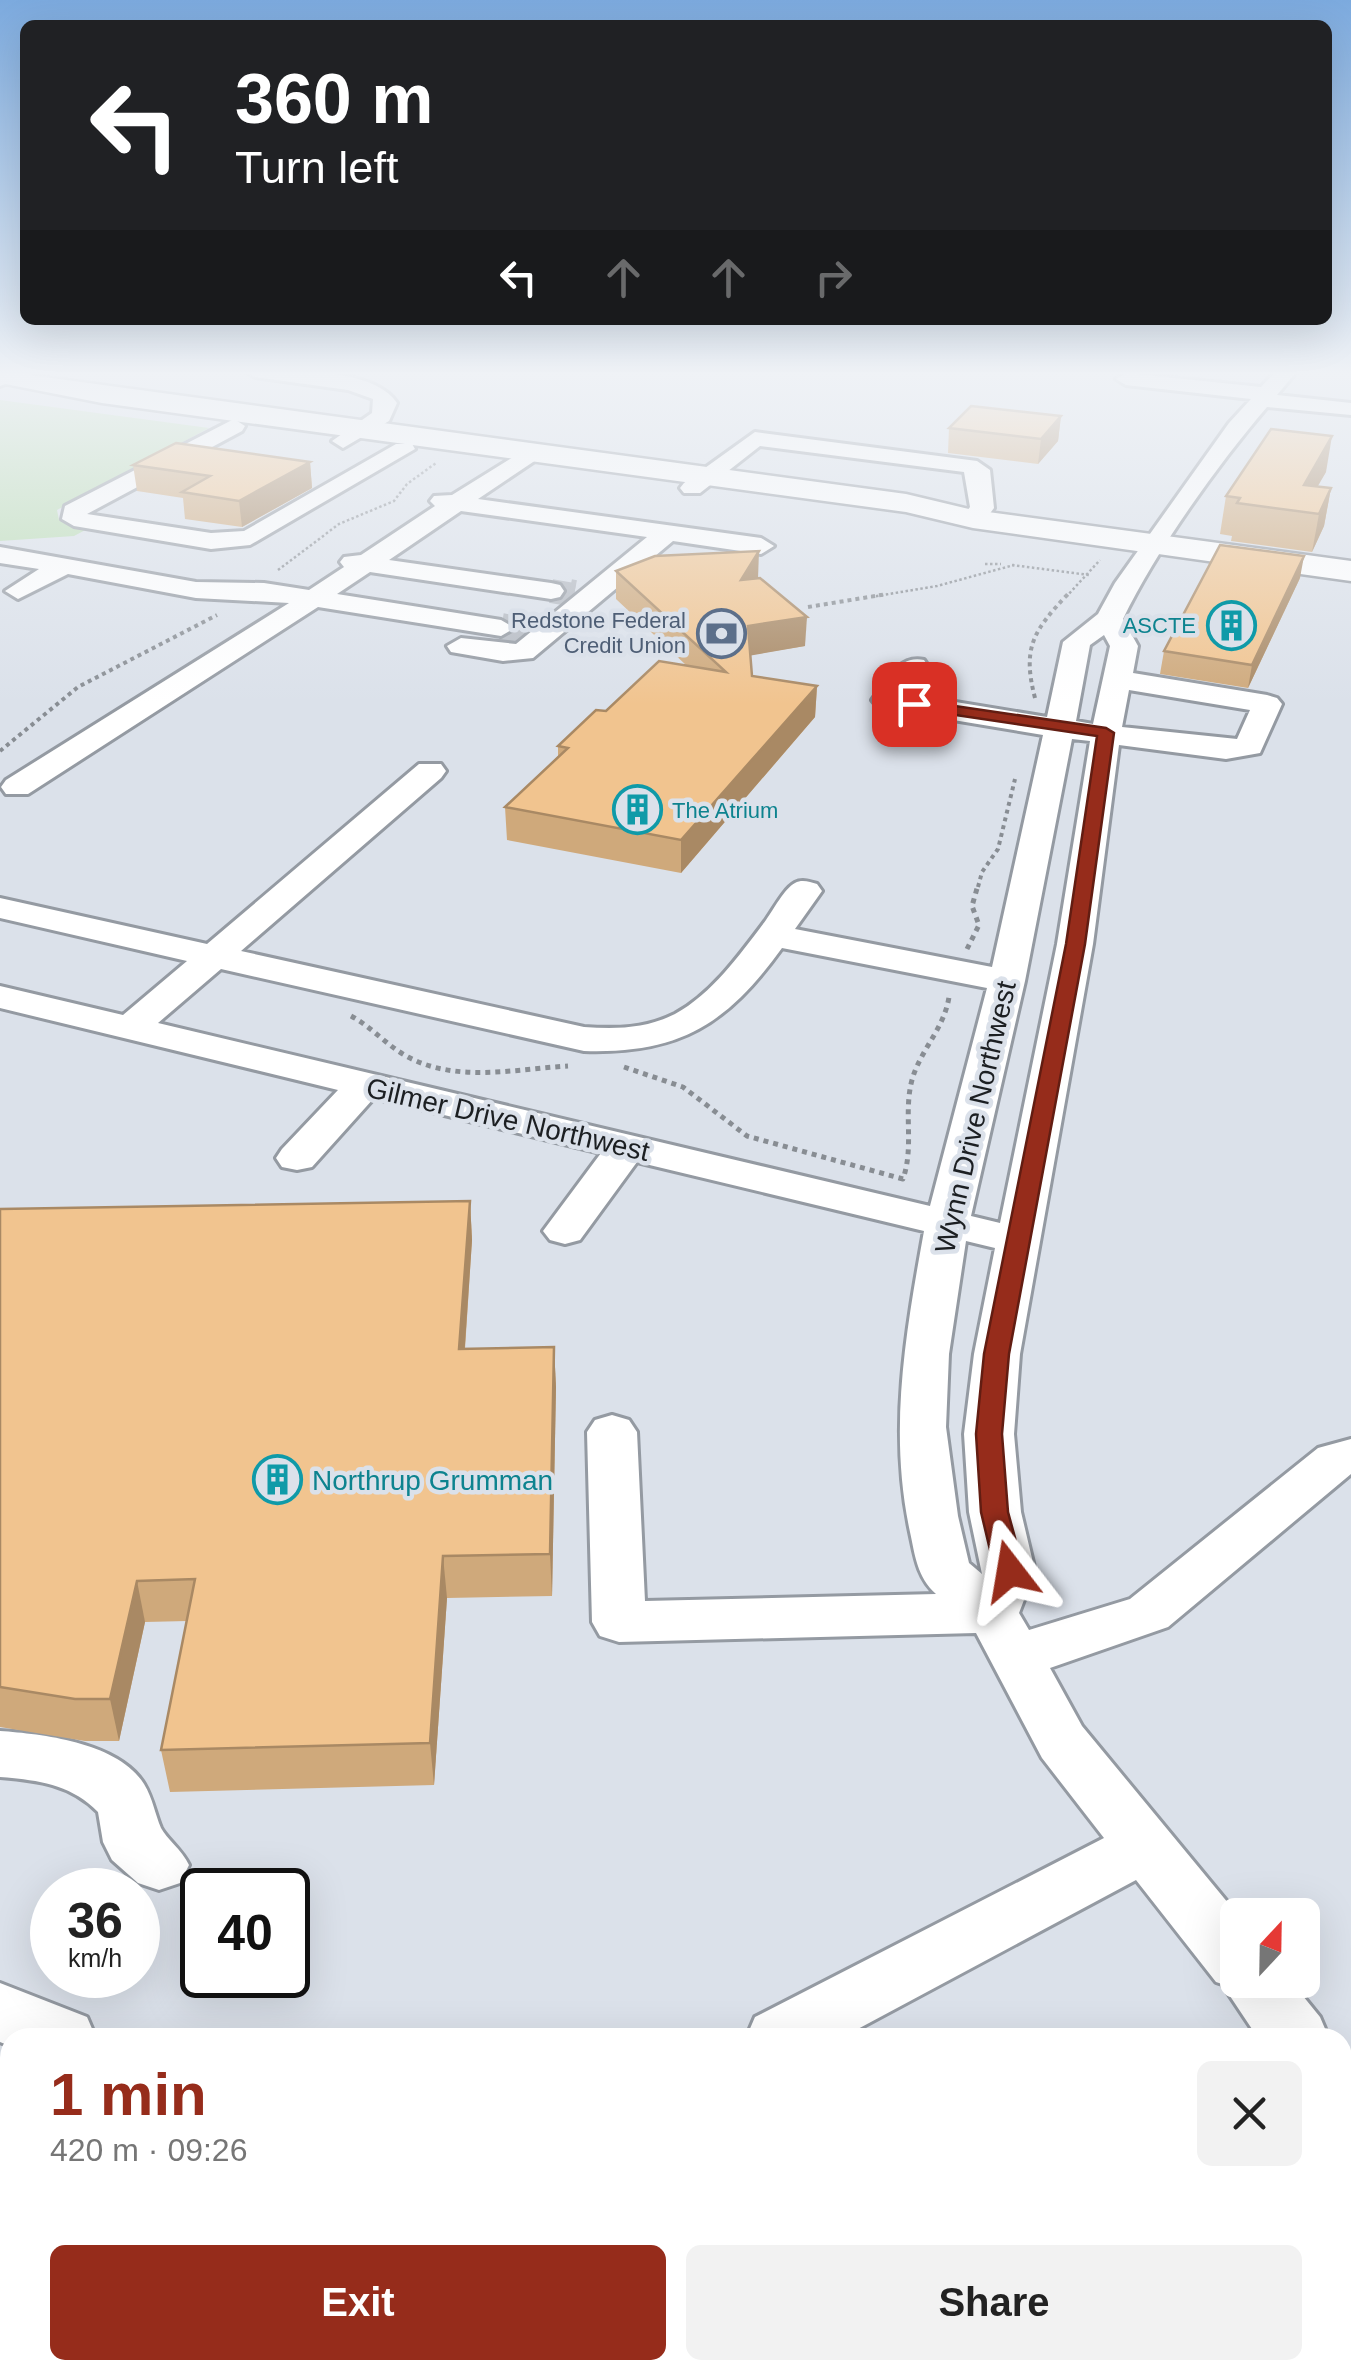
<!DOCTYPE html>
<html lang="en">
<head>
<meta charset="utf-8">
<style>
	body { margin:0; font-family:Arial,sans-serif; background:#f2f2f2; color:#222; height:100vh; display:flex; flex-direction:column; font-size:38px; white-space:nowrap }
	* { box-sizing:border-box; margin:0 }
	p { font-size:32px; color:#767676 }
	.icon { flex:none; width:55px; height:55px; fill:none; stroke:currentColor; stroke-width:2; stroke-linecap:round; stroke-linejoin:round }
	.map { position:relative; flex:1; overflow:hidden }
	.drawer { position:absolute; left:0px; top:2028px; width:1352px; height:352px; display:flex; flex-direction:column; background:#fff; border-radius:30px 30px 0 0; box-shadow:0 10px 40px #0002 }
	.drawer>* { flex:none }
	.guide { position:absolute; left:20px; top:20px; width:1312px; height:305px; border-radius:15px; box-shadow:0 10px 40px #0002; background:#202124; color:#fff; overflow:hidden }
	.needle { width:65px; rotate:22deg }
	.tools { position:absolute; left:1220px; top:1898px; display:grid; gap:20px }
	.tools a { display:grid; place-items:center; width:100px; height:100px; border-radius:15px; background:#fff; box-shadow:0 10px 40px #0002; font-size:50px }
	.speed { position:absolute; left:30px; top:1868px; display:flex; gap:20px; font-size:50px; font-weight:700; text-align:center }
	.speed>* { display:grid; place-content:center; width:130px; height:130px; border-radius:50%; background:#fff; box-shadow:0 10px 40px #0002; line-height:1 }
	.speed small { font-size:25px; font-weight:400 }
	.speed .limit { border:5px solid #111; border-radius:15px; background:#fff; color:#111 }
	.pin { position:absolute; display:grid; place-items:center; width:85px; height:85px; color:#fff; margin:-42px; border-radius:20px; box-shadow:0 5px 15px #0006 }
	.me { position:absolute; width:110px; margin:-55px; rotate:346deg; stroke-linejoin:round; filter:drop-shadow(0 0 8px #0008) }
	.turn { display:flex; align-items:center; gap:35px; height:210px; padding:0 50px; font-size:45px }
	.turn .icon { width:130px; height:130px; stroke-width:2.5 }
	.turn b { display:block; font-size:70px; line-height:85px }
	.lanes { display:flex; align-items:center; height:95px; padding:0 50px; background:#0003; justify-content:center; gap:50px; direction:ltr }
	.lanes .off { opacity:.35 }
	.round { display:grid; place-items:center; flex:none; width:105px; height:105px; border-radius:15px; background:#f2f2f2 }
	.overview { display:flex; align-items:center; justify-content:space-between; height:170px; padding:0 50px }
	h1 { font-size:60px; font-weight:700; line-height:75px; color:#962c1b }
	.button { display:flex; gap:20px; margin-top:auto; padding:20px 50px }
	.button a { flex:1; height:115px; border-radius:15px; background:#962c1b; color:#fff; font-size:40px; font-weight:700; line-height:115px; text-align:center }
	.button a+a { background:#f2f2f2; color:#222 }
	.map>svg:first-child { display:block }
	.green { fill:#b9dcb2 }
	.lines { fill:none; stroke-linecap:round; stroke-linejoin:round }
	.minor-tunnel-far1 { stroke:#b5bac2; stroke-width:24; stroke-dasharray:24 11; stroke-linecap:butt }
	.minor-tunnel { stroke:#b5bac2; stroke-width:30; stroke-dasharray:30 15; stroke-linecap:butt }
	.minor-casing { stroke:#949aa2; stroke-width:6 }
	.major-casing { stroke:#949aa2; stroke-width:5 }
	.path-far2 { stroke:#888d93; stroke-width:2.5; stroke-dasharray:2.5 2.5; stroke-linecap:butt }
	.path-far1 { stroke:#888d93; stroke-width:4; stroke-dasharray:4 4; stroke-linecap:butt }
	.path { stroke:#888d93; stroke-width:5; stroke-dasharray:5 5; stroke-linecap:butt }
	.minor { fill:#fff; fill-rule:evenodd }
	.major { fill:#fff; fill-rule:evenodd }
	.wall { fill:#cfa97b }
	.shaded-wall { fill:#a98964 }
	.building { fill:#f1c48f; stroke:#a98964; stroke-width:2.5 }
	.route { fill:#962c1b; stroke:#621d12; stroke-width:2.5 }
	.labels { text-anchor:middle; stroke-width:9; stroke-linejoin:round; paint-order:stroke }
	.far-service-label { font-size:22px; fill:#4e5e75; stroke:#dbe1ea; text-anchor:end }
	.far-culture-label { font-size:22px; fill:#0d838f; stroke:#dbe1ea; text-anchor:end }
	.street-label { font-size:28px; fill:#1c1f22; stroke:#dbe1ea }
	.culture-label { font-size:28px; fill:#0d838f; stroke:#dbe1ea; text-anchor:start }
</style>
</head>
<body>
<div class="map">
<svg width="1351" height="2379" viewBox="0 0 1351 2379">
	<rect width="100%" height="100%" fill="#dbe1ea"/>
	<polygon class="green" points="0,400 209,428 57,510 59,520 91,527 74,536 0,541"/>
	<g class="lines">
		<polyline class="minor-tunnel-far1" points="551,591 574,595"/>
		<g class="minor-tunnel">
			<polyline points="569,594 574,595"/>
			<polyline points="501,628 528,633"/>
		</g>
		<defs>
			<g id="minor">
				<polygon points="8,371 40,371 0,386 0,373"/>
				<path d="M245,371C285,371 373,366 397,403L389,421L343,448L332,441L372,413L373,399L348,390L255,377Z"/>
				<path d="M1276,371H1297L1277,395L1351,403V415L1267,407C1218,464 1155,552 1123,619L1138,646L1133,673L1267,695L1277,698L1282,704L1260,753L1226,759L1119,745L1093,944L1020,1354L1014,1434L1021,1512L1035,1571L1019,1613L1029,1630L1130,1599L1318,1448L1351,1439V1474L1168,1627L1050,1668L1082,1726L1238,1915V1980H1290L1320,2017L1329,2038H1258L1222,1984L1216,1982L1136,1880L841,2038H746L755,2017L1104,1838L1042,1758L976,1633L619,1642L600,1636L592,1622L587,1432L595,1420L612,1415L629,1420L637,1432L645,1601L936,1594C917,1577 915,1555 910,1532C888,1430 906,1331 924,1231L637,1162L580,1240L565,1244L550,1240L543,1231L601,1153L374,1098L312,1167L297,1170L282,1167L276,1158L282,1149L338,1090L0,1008V986L123,1015L187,961L0,918V898L207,944L419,764H441L446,771L441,778L241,951L584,1027C616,1029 645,1029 675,1014C713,993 741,953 766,920C774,909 784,889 795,883C802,879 810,882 817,884L822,891L795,929L992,967L1043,735L887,709L877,706L872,700C885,682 899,654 924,660L928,666L907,694L1047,717L1063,642L1098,614L1115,583L1229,423L1251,399L1126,385L1116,379L1126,373L1261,387ZM1104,635L1110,646L1093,724L1076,721L1090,645ZM1129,690L1250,710L1237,739L1122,727ZM1072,739L1090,741L1057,944L1000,1223L971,1216L1025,981ZM782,948L987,988L930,1206L158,1023L221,969L584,1051C680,1054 727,1024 782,948ZM966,1241L995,1248L974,1354L964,1434L969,1512L982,1574L969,1563L958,1516L946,1427L949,1354Z"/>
				<polygon points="234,419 245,426 242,431 87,514 211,533 244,531 396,444 412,444 415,449 250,545 211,549 74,526 62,519 65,506"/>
				<polygon points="755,432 977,461 990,470 994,508 982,524 964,524 961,519 970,507 964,472 760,446 700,493 684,493 680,488 684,483"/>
				<polygon points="531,446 542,453 539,458 478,499 761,538 774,546 761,554 673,541 533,658 503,661 451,652 447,646 461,638 516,644 647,537 461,511 389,560 551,583 560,585 564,591 560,597 551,599 370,572 337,594 501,620 515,628 501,636 318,607 28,794 6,794 1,787 6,780 289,603 196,598 68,574 18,599 5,591 39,569 0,563 0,547 196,582 264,583 309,590 344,567 340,562 344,557 361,555 435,506 430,501 434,496 452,495"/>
				<path d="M0,1731C44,1734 119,1743 144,1784C153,1799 155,1814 161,1828C166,1838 182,1850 189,1865L180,1883L159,1890L138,1883L112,1860L103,1842L98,1812C71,1784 37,1780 0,1777Z"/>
				<polygon points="0,1983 87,2017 96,2038 10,2038 10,2046 0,2042"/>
				<polygon points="1342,2063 1351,2067 1351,2136 1342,2133"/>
			</g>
			<polygon id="major" points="0,371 906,494 973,510 1351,561 1351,581 973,528 906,512 102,403 0,383"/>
		</defs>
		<use href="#minor" class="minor-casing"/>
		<use href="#major" class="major-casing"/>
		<g class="path-far2">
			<polyline points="985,564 1001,564"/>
			<polyline points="1012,565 1089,575"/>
			<polyline points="278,570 339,524 394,501 407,484 436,463"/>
			<polyline points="871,597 937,586 1014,565"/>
			<polyline points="1066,597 1100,560"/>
		</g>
		<g class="path-far1">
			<polyline points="808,607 887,594"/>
			<path d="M1035,698C1022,648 1033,631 1068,594"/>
			<polyline points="0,751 78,687 217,615"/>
			<polyline points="978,887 982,872 998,849 1015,779"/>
		</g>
		<g class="path">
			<polyline points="967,949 979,925 972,906 978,885"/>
			<path d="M351,1016C372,1027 387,1046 408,1057C457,1083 515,1069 568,1066"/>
			<path d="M624,1067L683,1087L747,1136L903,1179C914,1147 904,1116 911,1084C918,1052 944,1030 949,997"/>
		</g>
		<use href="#minor" class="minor"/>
		<use href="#major" class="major"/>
	</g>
	<g class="wall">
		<polygon points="1061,416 1058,441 1038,464 948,453 949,428"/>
		<polygon points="310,462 312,488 242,527 185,519 183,498 137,491 133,465"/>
		<polygon points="1326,472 1317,486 1331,488 1324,526 1312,552 1231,541 1232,536 1220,534 1226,496"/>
		<polygon points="616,571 758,578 805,646 750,655 752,676 817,686 815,717 681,873 507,840 505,807 558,756 558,746 606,711 687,666 616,599"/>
		<polygon points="1300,578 1248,688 1160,674 1164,651"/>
		<polygon points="470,1201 472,1240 465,1349 554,1347 556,1387 552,1596 447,1598 434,1785 170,1792 161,1750 187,1621 145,1622 119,1741 85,1741 0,1727 0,1209"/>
	</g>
	<g class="shaded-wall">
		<polygon points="1061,416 1058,441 1038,464 1041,439"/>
		<polygon points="1332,436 1326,472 1303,512 1304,485"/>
		<polygon points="310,462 312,488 242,527 239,501"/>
		<polygon points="1331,488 1324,526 1312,552 1319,514"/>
		<polygon points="759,551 758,579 741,580"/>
		<polygon points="1304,556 1300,578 1248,688 1252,665"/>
		<polygon points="807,617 805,646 748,656 748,626"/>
		<polygon points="817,686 815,717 681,873 681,840"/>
		<polygon points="470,1201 472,1240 462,1389 459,1349"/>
		<polygon points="554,1347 556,1387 552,1596 550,1554"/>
		<polygon points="443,1556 447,1598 434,1785 430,1743"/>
		<polygon points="137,1581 145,1622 119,1741 110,1699"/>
	</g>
	<g class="building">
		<polygon points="971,406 1061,416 1041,439 949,428"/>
		<polygon points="1271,429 1332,436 1304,485 1331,488 1319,514 1237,503 1240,498 1226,496"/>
		<polygon points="176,443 310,462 239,501 182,492 210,476 133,465"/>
		<polygon points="1220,545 1304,556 1252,665 1164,651"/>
		<polygon points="759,551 741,580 760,578 807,617 748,626 752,676 817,686 681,840 505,807 568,748 558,746 596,710 606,711 659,661 726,672 616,571 655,556"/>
		<polygon points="470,1201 459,1349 554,1347 550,1554 443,1556 430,1743 161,1750 195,1579 137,1581 110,1699 75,1699 0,1687 0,1209"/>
	</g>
	<linearGradient id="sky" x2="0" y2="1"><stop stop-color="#7caade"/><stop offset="0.53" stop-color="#eff2f6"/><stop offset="1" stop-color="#eff2f6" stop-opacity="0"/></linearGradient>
	<rect width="1351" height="704" fill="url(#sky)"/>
	<polygon class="route" points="914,700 1106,728 1114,733 1085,944 1009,1354 1002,1434 1008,1512 1024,1571 1019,1578 1010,1581 1000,1578 995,1571 981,1512 976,1434 984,1354 1066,944 1097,736 908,708 908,701"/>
	<defs>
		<symbol id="building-ring" viewBox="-11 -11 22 22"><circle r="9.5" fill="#dbe1ea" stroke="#0f9aa8" stroke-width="1.5"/><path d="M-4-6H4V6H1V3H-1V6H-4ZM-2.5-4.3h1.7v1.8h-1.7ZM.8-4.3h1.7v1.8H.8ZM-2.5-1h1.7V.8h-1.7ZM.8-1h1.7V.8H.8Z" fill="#0f9aa8"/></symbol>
		<symbol id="bank-ring" viewBox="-11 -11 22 22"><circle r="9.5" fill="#dbe1ea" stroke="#5c6f8a" stroke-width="1.5"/><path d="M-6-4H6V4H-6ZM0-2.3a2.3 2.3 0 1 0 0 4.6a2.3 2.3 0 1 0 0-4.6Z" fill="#5c6f8a"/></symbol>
	</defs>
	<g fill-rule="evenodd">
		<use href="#building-ring" x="1204" y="598" width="55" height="55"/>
		<use href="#bank-ring" x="694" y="606" width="55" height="55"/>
		<use href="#building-ring" x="610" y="782" width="55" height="55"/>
		<use href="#building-ring" x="250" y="1452" width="55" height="55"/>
	</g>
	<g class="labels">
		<g class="far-service-label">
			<text x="686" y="628">Redstone Federal<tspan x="686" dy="25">Credit Union</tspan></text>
		</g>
		<g class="far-culture-label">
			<text x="1196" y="633">ASCTE</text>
			<text x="672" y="818" text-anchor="start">The Atrium</text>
		</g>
		<g class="street-label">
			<text transform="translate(975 1117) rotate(-77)" y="10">Wynn Drive Northwest</text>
			<text transform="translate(508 1119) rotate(13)" y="10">Gilmer Drive Northwest</text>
		</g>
		<g class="culture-label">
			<text x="312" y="1490">Northrup Grumman</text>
		</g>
	</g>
</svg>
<div class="tools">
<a><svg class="needle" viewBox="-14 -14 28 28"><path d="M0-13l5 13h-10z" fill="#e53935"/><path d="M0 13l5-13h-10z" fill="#767676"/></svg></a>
</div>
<div class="speed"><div>36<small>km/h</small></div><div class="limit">40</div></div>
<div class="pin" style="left:914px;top:704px;background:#d93025"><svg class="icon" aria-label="arrive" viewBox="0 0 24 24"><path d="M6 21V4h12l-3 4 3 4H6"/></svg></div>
<svg class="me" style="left:1010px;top:1571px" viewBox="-20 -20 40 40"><path d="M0-17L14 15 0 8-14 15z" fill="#962c1b" stroke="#fff" stroke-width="4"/></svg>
<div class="guide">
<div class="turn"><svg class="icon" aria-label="left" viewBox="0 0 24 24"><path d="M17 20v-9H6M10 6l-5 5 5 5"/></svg><div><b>360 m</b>Turn left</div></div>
<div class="lanes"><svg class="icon" aria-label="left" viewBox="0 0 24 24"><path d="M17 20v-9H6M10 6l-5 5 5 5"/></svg><svg class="icon off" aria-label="ahead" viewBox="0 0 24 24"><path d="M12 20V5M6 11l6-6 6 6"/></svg><svg class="icon off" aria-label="ahead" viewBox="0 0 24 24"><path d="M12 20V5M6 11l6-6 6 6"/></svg><svg class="icon off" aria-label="right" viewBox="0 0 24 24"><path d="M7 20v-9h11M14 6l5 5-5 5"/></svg></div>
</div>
<section class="drawer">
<div class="overview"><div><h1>1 min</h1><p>420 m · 09:26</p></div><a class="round"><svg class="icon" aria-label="close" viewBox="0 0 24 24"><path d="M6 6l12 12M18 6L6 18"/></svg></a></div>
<div class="button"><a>Exit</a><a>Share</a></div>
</section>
</div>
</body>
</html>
